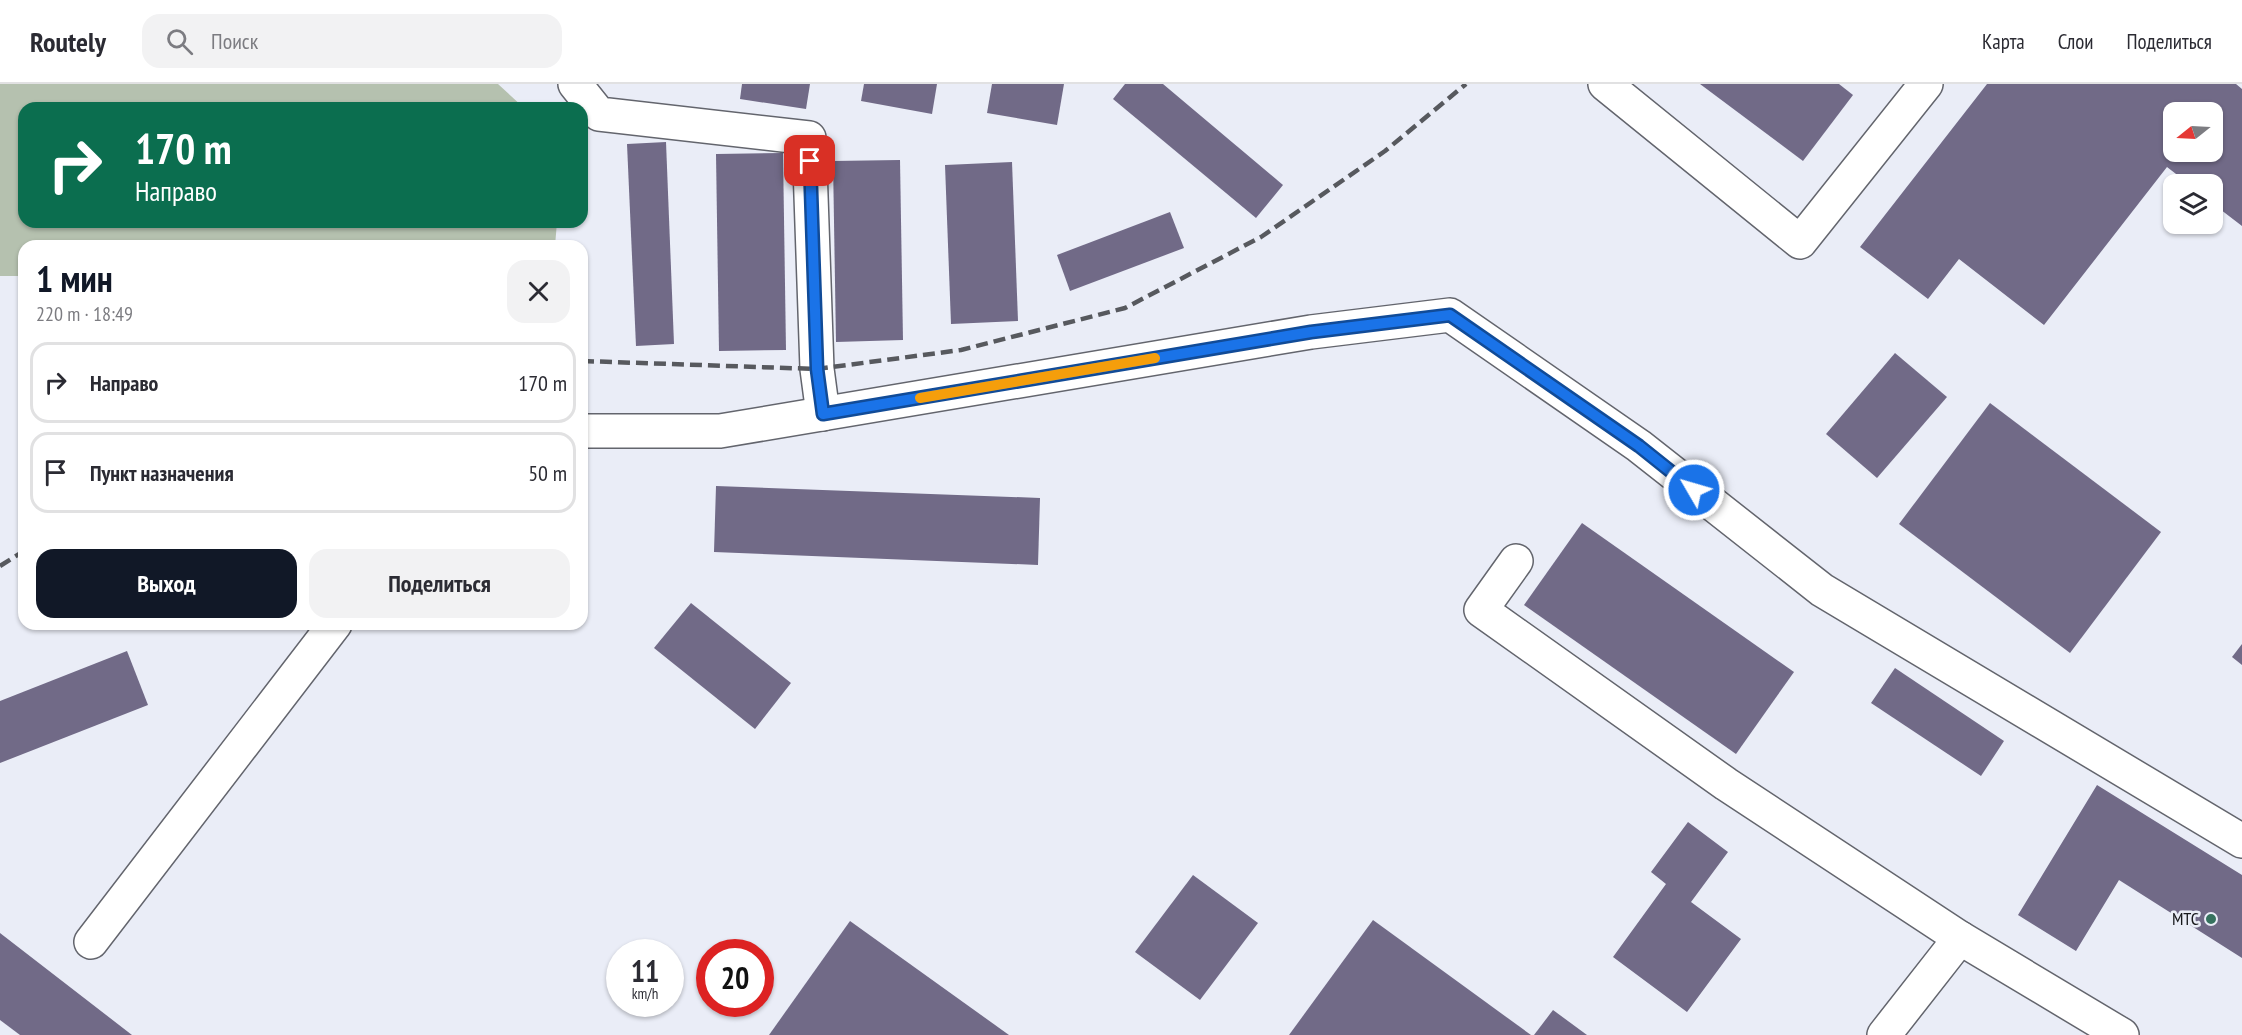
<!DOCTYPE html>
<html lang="ru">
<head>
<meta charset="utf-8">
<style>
	body { margin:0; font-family:"PT Sans Narrow",sans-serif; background:#f2f2f3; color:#2b2b33; height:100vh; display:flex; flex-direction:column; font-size:22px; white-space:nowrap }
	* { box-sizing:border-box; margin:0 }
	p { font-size:20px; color:#7c7c81 }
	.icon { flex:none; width:33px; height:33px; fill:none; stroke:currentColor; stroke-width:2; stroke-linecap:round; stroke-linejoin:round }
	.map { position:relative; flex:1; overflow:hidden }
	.drawer { position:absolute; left:18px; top:156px; width:570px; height:390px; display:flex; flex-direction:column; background:#fff; border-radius:18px; box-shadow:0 2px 4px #0004 }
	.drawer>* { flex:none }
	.top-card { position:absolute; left:18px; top:18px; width:570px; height:126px; border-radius:18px; box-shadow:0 2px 4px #0004; background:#0b6e4f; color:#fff; overflow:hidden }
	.needle { width:39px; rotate:252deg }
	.tools { position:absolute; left:2163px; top:18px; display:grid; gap:12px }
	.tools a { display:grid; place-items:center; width:60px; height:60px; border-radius:12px; background:#fff; box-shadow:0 2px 4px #0004; font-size:30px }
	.speed { position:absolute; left:606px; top:855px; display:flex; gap:12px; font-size:30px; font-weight:700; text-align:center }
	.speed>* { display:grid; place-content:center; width:78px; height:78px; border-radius:50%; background:#fff; box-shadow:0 2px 4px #0004; line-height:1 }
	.speed small { font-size:15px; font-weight:400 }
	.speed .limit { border:9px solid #d22; background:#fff; color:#111 }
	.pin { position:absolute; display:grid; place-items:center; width:51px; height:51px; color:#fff; margin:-26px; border-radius:12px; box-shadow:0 3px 9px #0006 }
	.me { position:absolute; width:66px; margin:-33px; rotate:308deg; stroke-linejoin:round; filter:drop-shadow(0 0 4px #0008) }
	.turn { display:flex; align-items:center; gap:21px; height:126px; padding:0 18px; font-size:27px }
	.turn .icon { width:78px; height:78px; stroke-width:2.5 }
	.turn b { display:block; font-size:42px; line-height:51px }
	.round { display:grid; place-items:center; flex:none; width:63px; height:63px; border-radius:18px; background:#f2f2f3 }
	.headline { display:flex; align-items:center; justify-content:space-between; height:102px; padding:0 18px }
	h1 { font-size:36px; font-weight:800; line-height:45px; color:#111827 }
	.cta { display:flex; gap:12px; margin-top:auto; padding:12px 18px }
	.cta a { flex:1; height:69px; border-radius:18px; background:#111827; color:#fff; font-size:24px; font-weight:800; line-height:69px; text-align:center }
	.cta a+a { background:#f2f2f3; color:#2b2b33 }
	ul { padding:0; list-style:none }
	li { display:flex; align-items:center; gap:18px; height:81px; margin:0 12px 9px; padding:0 6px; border:3px solid #e1e1e2; border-radius:18px }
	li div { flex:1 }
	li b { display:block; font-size:22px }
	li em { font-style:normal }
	header { display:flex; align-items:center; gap:36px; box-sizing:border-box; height:84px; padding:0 30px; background:#fff; border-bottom:2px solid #e1e1e2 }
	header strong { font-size:28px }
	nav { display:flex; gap:33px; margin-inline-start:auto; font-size:21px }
	.search { width:420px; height:54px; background:#f2f2f3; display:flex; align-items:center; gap:15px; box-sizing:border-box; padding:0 21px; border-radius:18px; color:#7c7c81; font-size:22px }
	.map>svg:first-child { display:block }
	.green { fill:#b5c1af }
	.building { fill:#716a87; fill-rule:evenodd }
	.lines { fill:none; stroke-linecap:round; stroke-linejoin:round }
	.minor-casing { stroke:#63656d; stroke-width:36 }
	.minor { stroke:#fff; stroke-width:33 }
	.rail { stroke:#57595e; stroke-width:4.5; stroke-dasharray:12 6; stroke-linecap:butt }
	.route-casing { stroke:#114b97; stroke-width:15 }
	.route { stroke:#1a73e8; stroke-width:10 }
	.slow { stroke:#f59e0b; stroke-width:10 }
	.poi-dot { fill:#36725e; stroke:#eaedf7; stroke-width:2 }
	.labels { text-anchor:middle; stroke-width:5; stroke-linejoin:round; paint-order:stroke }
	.poi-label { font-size:18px; fill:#17181b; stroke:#eaedf7; text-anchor:end }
</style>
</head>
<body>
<header>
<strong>Routely</strong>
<div class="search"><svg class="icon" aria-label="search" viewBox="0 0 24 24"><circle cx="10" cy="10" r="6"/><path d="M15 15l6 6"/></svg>Поиск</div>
<nav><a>Карта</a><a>Слои</a><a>Поделиться</a></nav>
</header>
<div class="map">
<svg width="2242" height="951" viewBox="0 0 2242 951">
	<rect width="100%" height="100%" fill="#eaedf7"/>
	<polygon class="green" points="0,0 498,0 524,24 24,24 24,138 557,138 555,162 457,162 443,156 411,162 24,162 24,192 0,192"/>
	<g class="building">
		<polygon points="742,0 810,0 806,25 740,15"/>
		<polygon points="864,0 937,0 932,30 861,17"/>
		<polygon points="992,0 1064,0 1057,41 987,29"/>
		<polygon points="1125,0 1163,0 1283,101 1256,134 1113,15"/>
		<polygon points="1700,0 1839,0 1853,11 1803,77"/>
		<path d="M1987,0H2236L2242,5V142L2212,119V100H2189L2167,83L2044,241L1959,175L1928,215L1860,163ZM2174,28H2212V68H2174Z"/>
		<polygon points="666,58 674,260 636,262 627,60"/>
		<polygon points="783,69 786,266 719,267 716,70"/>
		<polygon points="900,76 903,256 836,258 833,77"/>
		<polygon points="1012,78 1018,237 951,240 945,81"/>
		<polygon points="1170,128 1184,164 1070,207 1057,171"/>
		<polygon points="1895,269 1947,313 1877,394 1826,350"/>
		<polygon points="1990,319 2161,448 2070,569 1899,440"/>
		<polygon points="716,402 1040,414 1038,481 714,468"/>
		<polygon points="1582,439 1794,588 1736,670 1524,521"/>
		<polygon points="691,519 791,599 755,645 654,564"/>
		<polygon points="2242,560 2242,581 2232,573"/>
		<polygon points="127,567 148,621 0,679 0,617"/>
		<polygon points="1895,584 2004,657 1981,692 1871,619"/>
		<polygon points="2097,701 2242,791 2242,874 2119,796 2076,867 2018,831"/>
		<polygon points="1688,738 1728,768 1691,818 1741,855 1687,928 1613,873 1666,800 1651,788"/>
		<polygon points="1193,791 1258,839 1200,916 1135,868"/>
		<polygon points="1373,836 1531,951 1289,951"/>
		<polygon points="850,837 1009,951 769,951"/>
		<polygon points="0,849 132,951 20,951 0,936"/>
		<polygon points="1553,926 1587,951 1534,951"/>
	</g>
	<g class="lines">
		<defs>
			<g id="minor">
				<polyline points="575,0 599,30 809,54 817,285 823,330"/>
				<polyline points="1605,0 1800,158 1926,0"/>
				<polyline points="582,347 720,347 1311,248 1450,231 1639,362 1822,506 2242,757"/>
				<polyline points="1516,477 1481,526 1726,700 1960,854 2122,951"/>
				<polyline points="91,858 335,540"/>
				<polyline points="1884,951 1960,854"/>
			</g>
		</defs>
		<use href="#minor" class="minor-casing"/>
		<use href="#minor" class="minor"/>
		<g class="rail">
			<polyline points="582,277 817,285 961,266 1125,224 1261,153 1385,67 1466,0"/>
			<polyline points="0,482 24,467"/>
		</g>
	</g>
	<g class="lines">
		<defs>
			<polyline id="route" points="810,77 817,285 823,330 1311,248 1450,231 1639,362 1694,406"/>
		</defs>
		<use href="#route" class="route-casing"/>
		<use href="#route" class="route"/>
		<polyline class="slow" points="920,314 1155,274"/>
	</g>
	<circle class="poi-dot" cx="2211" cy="835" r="6"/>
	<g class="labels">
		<g class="poi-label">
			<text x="2199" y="841">МТС</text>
		</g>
	</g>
</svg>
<div class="tools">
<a><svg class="needle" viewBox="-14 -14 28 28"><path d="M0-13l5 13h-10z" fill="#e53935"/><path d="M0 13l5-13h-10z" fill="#7c7c81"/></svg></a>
<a><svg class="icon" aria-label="layers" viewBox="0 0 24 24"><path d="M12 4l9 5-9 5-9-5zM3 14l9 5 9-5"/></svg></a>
</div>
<div class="speed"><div>11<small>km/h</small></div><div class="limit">20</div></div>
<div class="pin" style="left:810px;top:77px;background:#d93025"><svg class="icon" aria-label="arrive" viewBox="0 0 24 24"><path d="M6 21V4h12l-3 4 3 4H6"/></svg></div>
<svg class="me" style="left:1694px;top:406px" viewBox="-20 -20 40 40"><circle r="17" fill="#1a73e8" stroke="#fff" stroke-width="3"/><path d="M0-11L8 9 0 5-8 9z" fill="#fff"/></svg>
<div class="top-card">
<div class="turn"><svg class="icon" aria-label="right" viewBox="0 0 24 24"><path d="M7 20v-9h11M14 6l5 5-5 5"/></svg><div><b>170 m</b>Направо</div></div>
</div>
<section class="drawer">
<div class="headline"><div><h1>1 мин</h1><p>220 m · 18:49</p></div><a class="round"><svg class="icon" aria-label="close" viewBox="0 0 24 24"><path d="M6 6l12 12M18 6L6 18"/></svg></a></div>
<ul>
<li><svg class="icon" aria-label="right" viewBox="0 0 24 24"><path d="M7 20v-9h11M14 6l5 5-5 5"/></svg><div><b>Направо</b></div><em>170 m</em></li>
<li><svg class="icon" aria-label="arrive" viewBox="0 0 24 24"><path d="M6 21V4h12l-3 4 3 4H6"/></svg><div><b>Пункт назначения</b></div><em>50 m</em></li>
</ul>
<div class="cta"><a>Выход</a><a>Поделиться</a></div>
</section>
</div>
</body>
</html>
